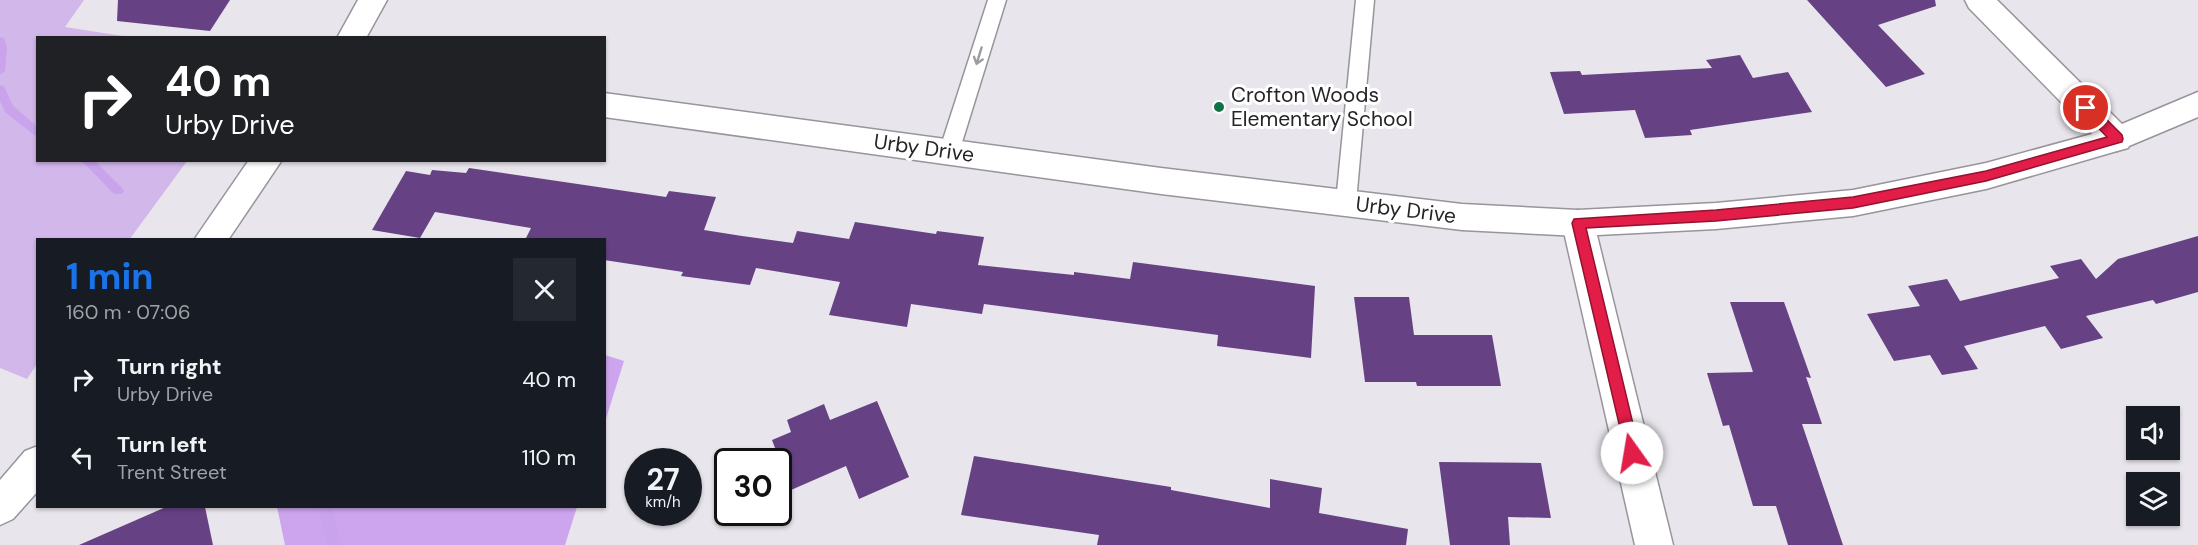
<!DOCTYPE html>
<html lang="en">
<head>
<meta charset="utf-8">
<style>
	body { margin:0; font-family:"DM Sans",sans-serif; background:#242831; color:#f1f3f6; height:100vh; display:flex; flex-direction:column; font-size:22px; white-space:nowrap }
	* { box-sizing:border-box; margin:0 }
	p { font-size:20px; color:#9ea1a6 }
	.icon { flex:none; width:33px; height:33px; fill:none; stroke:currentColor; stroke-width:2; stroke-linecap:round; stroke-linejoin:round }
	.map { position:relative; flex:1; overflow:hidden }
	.drawer { position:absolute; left:36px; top:238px; width:570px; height:270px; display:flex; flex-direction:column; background:#171b24; border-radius:0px; box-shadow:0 2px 4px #0004 }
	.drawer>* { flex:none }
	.hud { position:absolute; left:36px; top:36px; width:570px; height:126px; border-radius:0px; box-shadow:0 2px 4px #0004; background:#202124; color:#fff; overflow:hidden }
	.buttons { position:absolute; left:2126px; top:406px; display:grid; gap:12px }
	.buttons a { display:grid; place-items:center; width:54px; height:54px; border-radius:0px; background:#171b24; box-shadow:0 2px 4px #0004; font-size:30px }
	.speed { position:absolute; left:624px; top:448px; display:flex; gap:12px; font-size:30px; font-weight:700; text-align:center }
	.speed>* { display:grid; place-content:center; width:78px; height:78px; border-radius:50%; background:#171b24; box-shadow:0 2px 4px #0004; line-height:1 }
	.speed small { font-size:15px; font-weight:400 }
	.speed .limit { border:3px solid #111; border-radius:9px; background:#fff; color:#111 }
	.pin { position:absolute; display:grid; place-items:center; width:51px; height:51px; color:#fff; margin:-26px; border:3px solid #fff; border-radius:50%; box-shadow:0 2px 6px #0007 }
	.me { position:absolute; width:66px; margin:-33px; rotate:347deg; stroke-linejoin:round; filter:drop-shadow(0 0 4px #0008) }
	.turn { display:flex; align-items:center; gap:21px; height:126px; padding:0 30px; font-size:27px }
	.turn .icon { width:78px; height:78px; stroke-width:2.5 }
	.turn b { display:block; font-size:42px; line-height:51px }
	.round { display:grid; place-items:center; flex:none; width:63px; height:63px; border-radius:0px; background:#242831 }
	.headline { display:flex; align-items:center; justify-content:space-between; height:102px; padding:0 30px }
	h1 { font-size:36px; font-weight:700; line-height:45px; color:#1a73e8 }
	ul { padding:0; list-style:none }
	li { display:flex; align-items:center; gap:18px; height:78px; padding:0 30px }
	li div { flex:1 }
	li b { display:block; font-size:22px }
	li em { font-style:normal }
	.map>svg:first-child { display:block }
	.green { fill:#d2b7ea }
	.forest { fill:#cda5ef }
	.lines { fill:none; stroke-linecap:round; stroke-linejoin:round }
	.stream { fill:#caa3ed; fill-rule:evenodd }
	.building { fill:#664284 }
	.service-casing { stroke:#97949b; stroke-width:3 }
	.minor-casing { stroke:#97949b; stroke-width:3 }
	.tertiary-casing { stroke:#97949b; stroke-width:3 }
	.service { fill:#fff; fill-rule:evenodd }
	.minor { fill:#fff; fill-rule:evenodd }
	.tertiary { fill:#fff; fill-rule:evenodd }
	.oneway { stroke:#9d9c9e }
	.route { fill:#e11d48; stroke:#92132f; stroke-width:1.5 }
	.poi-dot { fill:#117248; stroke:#fff; stroke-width:2 }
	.labels { text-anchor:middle; stroke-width:6; stroke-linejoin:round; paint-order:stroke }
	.poi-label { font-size:21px; fill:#262427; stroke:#fff; text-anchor:start }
	.street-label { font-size:21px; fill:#262427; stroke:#fff }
</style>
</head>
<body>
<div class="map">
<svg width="2198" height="545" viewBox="0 0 2198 545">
	<rect width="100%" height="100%" fill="#e9e5ec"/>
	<polygon class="green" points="0,0 84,0 65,27 129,37 38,38 38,160 187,161 129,240 38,240 37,364 27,379 0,368"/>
	<g class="forest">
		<polygon points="605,355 624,361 605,422 604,355"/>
		<polygon points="277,507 577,507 565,545 285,545"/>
	</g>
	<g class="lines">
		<g class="stream">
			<polygon points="0,37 4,38 7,48 5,71 0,75"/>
			<polygon points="0,85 4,86 13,106 38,127 38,138 5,112 0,101"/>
			<polygon points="81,160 94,160 122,188 124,191 122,194 114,194"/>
			<polygon points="318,507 332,507 342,545 328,545"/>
		</g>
	</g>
	<g class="building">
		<polygon points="118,0 230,0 210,31 117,21"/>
		<polygon points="1807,0 1935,0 1936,6 1878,25 1925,74 1886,87"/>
		<polygon points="1740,55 1753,78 1788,72 1812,112 1690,130 1692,135 1645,138 1635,110 1564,114 1550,72 1580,71 1582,75 1712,68 1706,60"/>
		<polygon points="469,168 666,197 669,191 716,197 704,230 742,236 793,243 797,231 849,239 855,222 936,234 937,231 984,237 978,265 1074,275 1074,272 1130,279 1133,262 1315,286 1311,358 1217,346 1218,335 984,304 982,314 911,304 907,327 829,315 840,282 756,268 750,285 681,276 683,272 604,260 604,240 525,240 531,228 435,212 420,238 372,230 406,171 430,175 432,170 466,173"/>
		<polygon points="2198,236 2198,292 2156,304 2153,300 2086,316 2103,338 2061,349 2045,326 1964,346 1978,369 1942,375 1930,355 1894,361 1867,314 1920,306 1908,286 1947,279 1960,301 2059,278 2050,266 2081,259 2096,279 2118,259"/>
		<polygon points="1354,297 1409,297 1414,335 1492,335 1501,386 1417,386 1416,382 1365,382"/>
		<polygon points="1730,302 1784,302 1811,378 1806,377 1822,424 1802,424 1843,545 1788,545 1776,506 1753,506 1729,425 1723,426 1707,373 1753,372"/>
		<polygon points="877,401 909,477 859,499 846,466 791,490 772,440 791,432 787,420 824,404 830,420"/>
		<polygon points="974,456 1171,487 1171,490 1270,508 1270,479 1322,488 1319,513 1408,529 1406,545 1097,545 1099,535 961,515"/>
		<polygon points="1439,462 1541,463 1551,518 1508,517 1510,545 1450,545"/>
		<polygon points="166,507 205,507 213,545 79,545"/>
	</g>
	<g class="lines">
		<defs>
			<g id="service">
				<polygon points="988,0 1006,0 959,152 956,158 949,160 942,158 939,152"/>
				<polygon points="1356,0 1374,0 1356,202 1353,208 1346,210 1339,208 1336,202"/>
			</g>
			<g id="minor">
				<polygon points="1965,0 1997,0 2128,130 2132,139 2128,148 2117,151 2106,148 1969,8"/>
				<polygon points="1578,210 1589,213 1594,223 1673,545 1635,545 1562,223 1567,213"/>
			</g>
			<g id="tertiary">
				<polygon points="358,0 387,0 366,38 337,38"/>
				<polygon points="2198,92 2198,117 2117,151 1986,189 1853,216 1716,229 1578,236 1462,230 1161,194 604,117 604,93 1161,168 1462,204 1578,210 1716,203 1853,190 1986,163 2110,129"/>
				<polygon points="249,160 282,160 228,240 194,240"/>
				<polygon points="38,446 38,491 13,519 0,525 0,480 25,451"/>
			</g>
		</defs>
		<use href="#service" class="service-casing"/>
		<use href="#minor" class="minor-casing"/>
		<use href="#tertiary" class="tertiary-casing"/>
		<use href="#service" class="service"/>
		<use href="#minor" class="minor"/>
		<use href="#tertiary" class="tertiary"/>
	</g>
	<defs><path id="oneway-shaft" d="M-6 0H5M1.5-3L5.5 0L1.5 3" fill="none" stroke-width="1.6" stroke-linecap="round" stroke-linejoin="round" transform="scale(1.5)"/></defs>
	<use class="oneway" href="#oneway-shaft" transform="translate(979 56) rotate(107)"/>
	<polygon class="route" points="2086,103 2091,104 2122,135 2123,139 2122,142 1986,181 1853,208 1716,221 1586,228 1640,453 1638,458 1632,460 1627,458 1572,223 1574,219 1716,210 1853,197 1986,171 2107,137 2082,111 2080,108 2082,104"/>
	<circle class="poi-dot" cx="1219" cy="107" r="6"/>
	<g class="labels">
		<g class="poi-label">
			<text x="1231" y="102">Crofton Woods<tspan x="1231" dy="24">Elementary School</tspan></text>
		</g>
		<g class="street-label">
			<text transform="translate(924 148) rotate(8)" y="7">Urby Drive</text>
			<text transform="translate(1406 210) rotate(7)" y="7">Urby Drive</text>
		</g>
	</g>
</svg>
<div class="buttons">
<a><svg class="icon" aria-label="sound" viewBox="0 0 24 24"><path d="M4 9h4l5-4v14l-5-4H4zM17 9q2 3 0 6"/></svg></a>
<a><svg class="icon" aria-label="layers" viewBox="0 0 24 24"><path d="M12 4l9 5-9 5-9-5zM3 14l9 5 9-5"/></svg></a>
</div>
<div class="speed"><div>27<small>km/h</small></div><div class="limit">30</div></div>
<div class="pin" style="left:2086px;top:108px;background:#d93025"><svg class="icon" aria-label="arrive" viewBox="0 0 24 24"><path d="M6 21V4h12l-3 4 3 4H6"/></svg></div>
<svg class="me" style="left:1632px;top:453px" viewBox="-20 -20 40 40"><circle r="19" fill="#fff"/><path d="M0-13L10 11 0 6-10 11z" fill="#e11d48"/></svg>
<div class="hud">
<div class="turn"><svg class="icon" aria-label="right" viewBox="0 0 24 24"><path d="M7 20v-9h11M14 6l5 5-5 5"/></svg><div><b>40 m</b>Urby Drive</div></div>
</div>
<section class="drawer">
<div class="headline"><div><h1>1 min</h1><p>160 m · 07:06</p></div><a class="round"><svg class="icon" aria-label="close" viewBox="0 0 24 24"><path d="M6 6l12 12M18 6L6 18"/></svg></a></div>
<ul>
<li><svg class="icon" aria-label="right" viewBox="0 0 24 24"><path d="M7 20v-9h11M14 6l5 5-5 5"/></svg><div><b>Turn right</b><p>Urby Drive</p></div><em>40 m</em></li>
<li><svg class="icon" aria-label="left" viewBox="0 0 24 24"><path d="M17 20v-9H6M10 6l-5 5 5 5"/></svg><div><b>Turn left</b><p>Trent Street</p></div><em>110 m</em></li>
</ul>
</section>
</div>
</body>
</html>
